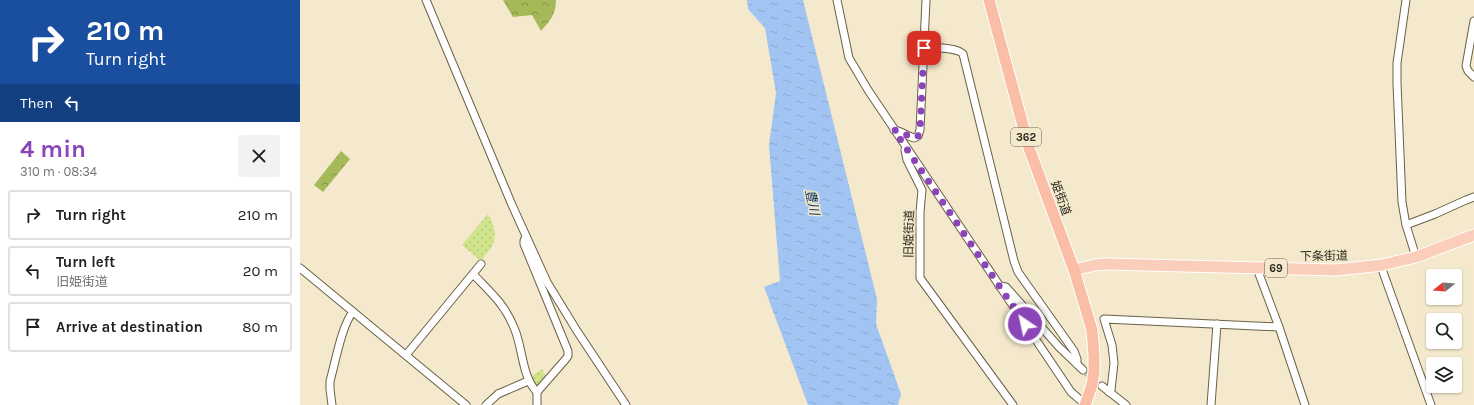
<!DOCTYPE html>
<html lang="en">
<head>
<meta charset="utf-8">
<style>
	body { margin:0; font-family:Karla,"Noto Sans JP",sans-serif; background:#f2f2f2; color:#202124; height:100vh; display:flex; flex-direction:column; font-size:15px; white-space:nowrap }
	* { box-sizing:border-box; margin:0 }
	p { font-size:13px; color:#757577 }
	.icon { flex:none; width:22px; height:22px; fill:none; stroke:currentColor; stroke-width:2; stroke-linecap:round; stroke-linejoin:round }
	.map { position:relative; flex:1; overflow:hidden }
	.drawer { display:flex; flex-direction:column; background:#fff; width:300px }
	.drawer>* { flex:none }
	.hud { background:#1a4fa0; color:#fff; overflow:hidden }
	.needle { width:26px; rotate:253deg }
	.controls { position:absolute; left:1126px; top:269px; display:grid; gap:8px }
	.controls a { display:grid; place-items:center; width:36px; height:36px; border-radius:4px; background:#fff; box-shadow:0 1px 3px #0004; font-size:20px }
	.pin { position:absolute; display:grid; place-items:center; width:34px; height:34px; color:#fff; margin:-17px; border-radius:8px; box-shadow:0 2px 6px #0006 }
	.me { position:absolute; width:44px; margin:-22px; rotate:326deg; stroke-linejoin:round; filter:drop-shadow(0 0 3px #0008) }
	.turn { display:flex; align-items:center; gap:14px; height:84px; padding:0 20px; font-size:18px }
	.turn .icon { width:52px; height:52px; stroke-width:2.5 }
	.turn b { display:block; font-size:28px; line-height:34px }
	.then { display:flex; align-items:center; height:38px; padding:0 20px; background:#0003; gap:8px; font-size:15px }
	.round { display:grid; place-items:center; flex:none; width:42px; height:42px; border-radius:4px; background:#f2f2f2 }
	.head { display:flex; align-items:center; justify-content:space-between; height:68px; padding:0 20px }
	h1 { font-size:24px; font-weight:700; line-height:30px; color:#8b45b8 }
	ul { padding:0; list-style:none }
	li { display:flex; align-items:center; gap:12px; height:50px; margin:0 8px 6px; padding:0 12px; border:2px solid #e0e0e0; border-radius:4px }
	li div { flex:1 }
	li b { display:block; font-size:15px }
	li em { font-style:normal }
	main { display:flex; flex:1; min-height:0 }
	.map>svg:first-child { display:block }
	.grass { fill:url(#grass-dots) }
	.forest { fill:url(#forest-crowns) }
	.water { fill:url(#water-ripples) }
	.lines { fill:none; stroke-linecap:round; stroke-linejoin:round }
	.minor-tunnel { stroke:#ccc3a9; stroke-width:7; stroke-dasharray:7 3.5; stroke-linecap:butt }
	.minor-casing { stroke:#696046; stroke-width:9 }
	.primary-casing { stroke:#fff; stroke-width:13 }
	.trunk-casing { stroke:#fff; stroke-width:13 }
	.minor { stroke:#fff; stroke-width:7 }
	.primary { stroke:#fbcebc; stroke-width:11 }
	.trunk { stroke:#fabea6; stroke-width:11 }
	.route { stroke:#8b45b8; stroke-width:7; stroke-dasharray:0 12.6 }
	.labels { text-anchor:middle; stroke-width:3; stroke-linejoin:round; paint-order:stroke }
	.shield { fill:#f4e9cc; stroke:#696352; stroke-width:1 }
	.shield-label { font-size:11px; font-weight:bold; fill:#2d291e }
	.street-label { font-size:12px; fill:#2d291e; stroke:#f4e9cc }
	.water-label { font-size:13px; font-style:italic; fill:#0d3563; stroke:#f4e9cc }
</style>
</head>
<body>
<main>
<section class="drawer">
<div class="hud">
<div class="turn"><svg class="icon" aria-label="right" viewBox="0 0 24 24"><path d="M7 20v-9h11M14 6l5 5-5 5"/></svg><div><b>210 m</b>Turn right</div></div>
<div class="then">Then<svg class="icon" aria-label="left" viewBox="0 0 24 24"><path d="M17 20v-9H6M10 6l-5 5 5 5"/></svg></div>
</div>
<div class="head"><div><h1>4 min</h1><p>310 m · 08:34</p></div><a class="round"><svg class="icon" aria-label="close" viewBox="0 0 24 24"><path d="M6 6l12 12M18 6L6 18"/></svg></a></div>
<ul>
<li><svg class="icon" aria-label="right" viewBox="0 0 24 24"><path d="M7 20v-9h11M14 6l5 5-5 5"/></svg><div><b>Turn right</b></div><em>210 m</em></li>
<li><svg class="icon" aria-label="left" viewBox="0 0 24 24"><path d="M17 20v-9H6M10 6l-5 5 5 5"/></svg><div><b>Turn left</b><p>旧姫街道</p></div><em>20 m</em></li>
<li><svg class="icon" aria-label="arrive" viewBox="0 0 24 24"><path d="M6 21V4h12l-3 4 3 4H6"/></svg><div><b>Arrive at destination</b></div><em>80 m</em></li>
</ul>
</section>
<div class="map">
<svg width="1174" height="405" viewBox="0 0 1174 405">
	<defs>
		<pattern id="grass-dots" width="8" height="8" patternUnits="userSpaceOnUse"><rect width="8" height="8" fill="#d0e48b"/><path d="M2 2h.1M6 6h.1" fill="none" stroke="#b3c478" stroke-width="1.8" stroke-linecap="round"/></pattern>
		<pattern id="forest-crowns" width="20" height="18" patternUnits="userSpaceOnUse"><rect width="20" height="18" fill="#a5b959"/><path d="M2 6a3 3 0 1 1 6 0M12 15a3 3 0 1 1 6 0" fill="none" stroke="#879649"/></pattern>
		<pattern id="water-ripples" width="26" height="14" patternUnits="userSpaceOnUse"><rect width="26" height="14" fill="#a1c4f2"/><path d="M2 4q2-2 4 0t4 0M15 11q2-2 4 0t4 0" fill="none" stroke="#8ba8cf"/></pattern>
	</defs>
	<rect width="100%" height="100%" fill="#f4e9cc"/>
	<g class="grass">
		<path d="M188,214C191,219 193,223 194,229C197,244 190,249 181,261L162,245Z"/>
		<polygon points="242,369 247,378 239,386 236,386 232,376"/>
	</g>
	<g class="forest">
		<path d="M203,0H256C256,14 250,21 241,31L232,15L213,17Z"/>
		<polygon points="41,151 50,159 23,192 14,185"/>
	</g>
	<polygon class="water" points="447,0 503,0 577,299 576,324 601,394 598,405 508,405 464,287 480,281 469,145 476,93 465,28 448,9"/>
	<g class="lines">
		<polyline class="minor-tunnel" points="783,370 802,386"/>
		<defs>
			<g id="minor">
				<polyline points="126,0 212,205 247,282 277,331 326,405"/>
				<polyline points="537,0 549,58 568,90 771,392 786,405"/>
				<polyline points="1106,0 1097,63 1097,83 1102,202 1106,225 1116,257"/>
				<polyline points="1174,21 1166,66 1168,71 1174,77"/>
				<path d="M624,47C634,48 657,47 663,54L714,261L718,272L774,351L777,359V364"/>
				<path d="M594,130C602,131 606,136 614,138L618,136L620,130L626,0"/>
				<polyline points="605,150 607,160 622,190 620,212 620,278 713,405"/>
				<polyline points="1106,225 1135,214 1166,200 1174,197"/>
				<polyline points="226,236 224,241 224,244 268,351 268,356 265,360 237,392 237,405"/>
				<polyline points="1082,265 1083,272 1131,405"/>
				<polyline points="0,268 166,405"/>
				<polyline points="958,268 959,274 979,327 1005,405"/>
				<path d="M173,274C191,293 205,304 215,330C223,350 222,377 237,392"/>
				<polyline points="699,286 706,287 759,347 783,370"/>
				<polyline points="106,355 181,264"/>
				<polyline points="802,386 826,405"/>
				<polyline points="809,392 811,390 814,363 812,345 804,319 979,327"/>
				<path d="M32,405L30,389V381C35,364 42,324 53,312"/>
				<polyline points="186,405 198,394 228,381"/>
				<polyline points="911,405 917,324"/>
			</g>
			<polyline id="primary" points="774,270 795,265 806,264 1036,270 1082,265 1116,257 1174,235"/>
			<polyline id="trunk" points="689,0 729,148 774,270 792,330 794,356 794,372 792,385 785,405"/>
		</defs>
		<use href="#minor" class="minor-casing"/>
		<use href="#primary" class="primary-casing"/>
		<use href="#trunk" class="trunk-casing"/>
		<use href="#minor" class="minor"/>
		<use href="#primary" class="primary"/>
		<use href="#trunk" class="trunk"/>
	</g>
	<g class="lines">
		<path class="route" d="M624,48L620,130L618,136L614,138C606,136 602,131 594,130L725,324"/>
	</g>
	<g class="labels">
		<g class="shield">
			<rect x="711" y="128" width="30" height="18" rx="3"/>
			<rect x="965" y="259" width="22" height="18" rx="3"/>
		</g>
		<g class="shield-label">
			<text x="726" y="141">362</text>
			<text x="976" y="272">69</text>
		</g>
		<g class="street-label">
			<text transform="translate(761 198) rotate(70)" y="4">姫街道</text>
			<text transform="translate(609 234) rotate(-89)" y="4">旧姫街道</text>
			<text transform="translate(1024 256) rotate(-1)" y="4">下条街道</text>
		</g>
		<g class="water-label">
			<text transform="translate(513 202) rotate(79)" y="5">豊川</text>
		</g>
	</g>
</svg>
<div class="controls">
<a><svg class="needle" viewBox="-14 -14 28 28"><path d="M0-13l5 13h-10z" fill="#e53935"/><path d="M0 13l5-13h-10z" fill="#757577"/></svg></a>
<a><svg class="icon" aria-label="search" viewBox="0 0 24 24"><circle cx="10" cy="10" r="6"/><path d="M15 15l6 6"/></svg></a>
<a><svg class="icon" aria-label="layers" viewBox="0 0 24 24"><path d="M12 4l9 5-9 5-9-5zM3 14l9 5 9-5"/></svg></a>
</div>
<div class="pin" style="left:624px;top:48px;background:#d93025"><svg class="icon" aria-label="arrive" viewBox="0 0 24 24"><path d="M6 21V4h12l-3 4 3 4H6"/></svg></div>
<svg class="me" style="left:725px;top:324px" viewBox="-20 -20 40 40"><circle r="17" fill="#8b45b8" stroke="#fff" stroke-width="3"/><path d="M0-11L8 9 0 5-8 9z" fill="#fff"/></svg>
</div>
</main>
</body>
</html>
